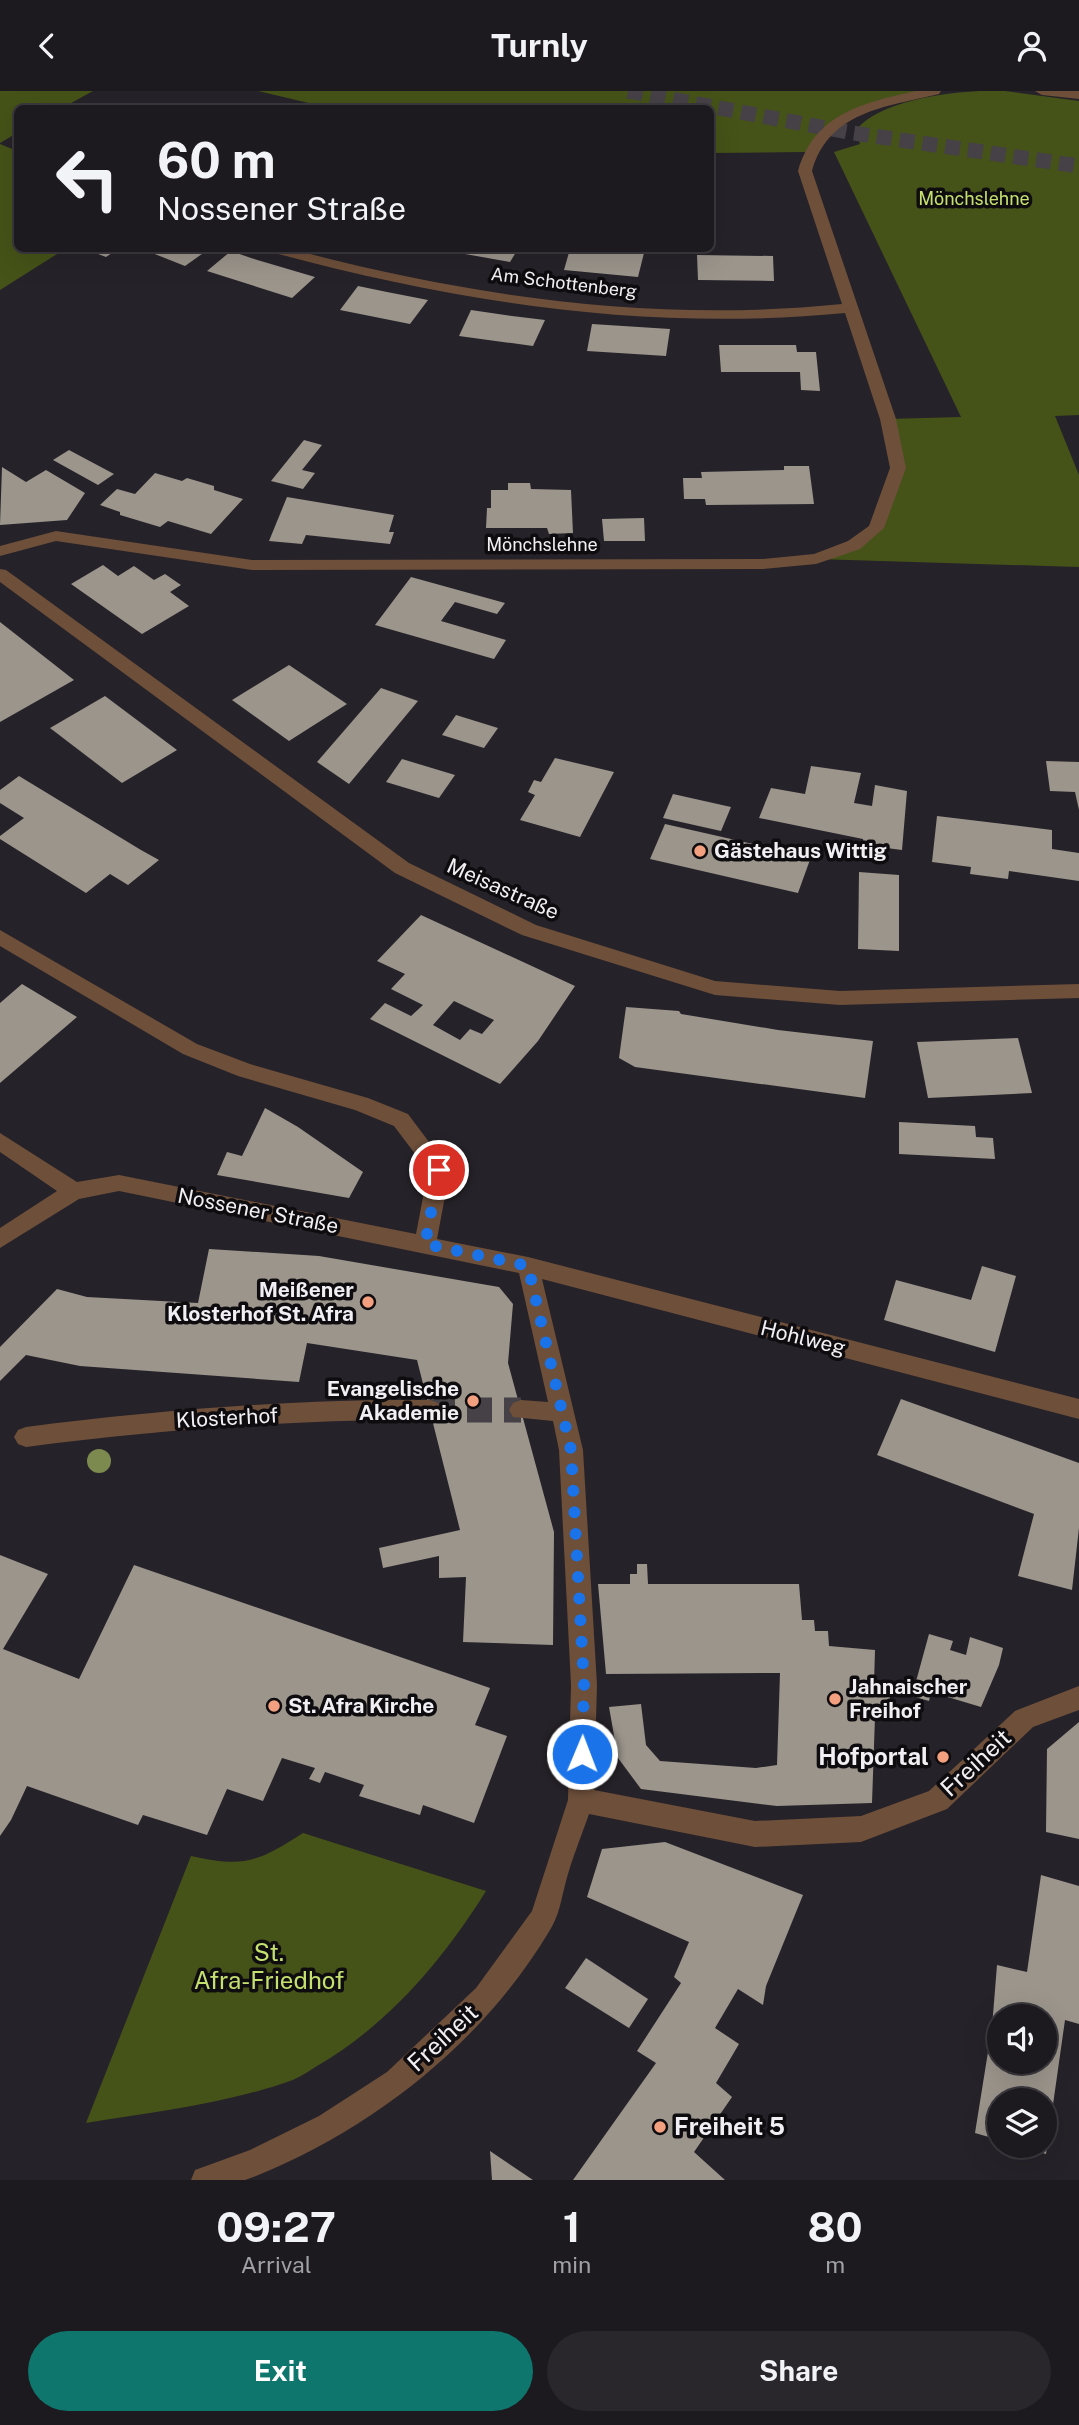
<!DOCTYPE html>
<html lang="en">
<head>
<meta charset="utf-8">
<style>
	body { margin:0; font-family:"Public Sans",sans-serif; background:#29272c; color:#f1f3f6; height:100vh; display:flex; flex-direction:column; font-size:26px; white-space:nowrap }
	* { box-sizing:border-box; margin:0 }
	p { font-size:23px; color:#a0a1a4 }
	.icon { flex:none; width:38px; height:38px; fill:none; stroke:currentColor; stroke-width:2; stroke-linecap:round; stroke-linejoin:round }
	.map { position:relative; height:2089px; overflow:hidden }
	.side { display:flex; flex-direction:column; background:#1c1a1f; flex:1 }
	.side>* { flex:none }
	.hud { position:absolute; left:14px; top:14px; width:700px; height:147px; border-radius:10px; box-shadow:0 7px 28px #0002,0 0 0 2px #3a383d; background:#1c1a1f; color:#f1f3f6; overflow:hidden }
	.buttons { position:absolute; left:987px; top:1913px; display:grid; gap:14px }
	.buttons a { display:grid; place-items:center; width:70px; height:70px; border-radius:50%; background:#1c1a1f; box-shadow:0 7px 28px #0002,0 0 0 2px #3a383d; font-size:35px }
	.pin { position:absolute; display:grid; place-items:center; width:60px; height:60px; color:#fff; margin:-30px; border:4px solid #fff; border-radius:50%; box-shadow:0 2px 7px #0007 }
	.me { position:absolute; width:77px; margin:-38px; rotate:1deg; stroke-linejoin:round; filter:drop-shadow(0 0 5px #0008) }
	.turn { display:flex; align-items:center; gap:24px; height:147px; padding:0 28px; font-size:32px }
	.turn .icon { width:91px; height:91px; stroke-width:2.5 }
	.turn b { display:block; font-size:49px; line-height:60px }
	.eta { display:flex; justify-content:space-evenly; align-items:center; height:119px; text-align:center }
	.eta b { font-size:42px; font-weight:700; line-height:49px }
	.action { display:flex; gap:14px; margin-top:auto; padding:14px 28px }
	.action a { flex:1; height:80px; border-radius:42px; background:#0f766e; color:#fff; font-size:28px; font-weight:700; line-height:80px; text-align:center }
	.action a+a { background:#29272c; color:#f1f3f6 }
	header { display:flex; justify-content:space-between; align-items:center; height:91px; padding:0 28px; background:#1c1a1f; font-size:32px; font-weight:700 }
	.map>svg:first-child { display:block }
	.green { fill:#455318 }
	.building { fill:#9b958c; fill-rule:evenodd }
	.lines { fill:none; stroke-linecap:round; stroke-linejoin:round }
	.minor-tunnel { stroke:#454147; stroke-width:25; stroke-dasharray:25 12; stroke-linecap:butt }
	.major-tunnel { stroke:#454147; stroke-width:15; stroke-dasharray:15 8; stroke-linecap:butt }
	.minor { fill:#6d4f3a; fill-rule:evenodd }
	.tree { fill:#7d8a4f }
	.route { stroke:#1a73e8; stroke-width:12; stroke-dasharray:0 21.6 }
	.poi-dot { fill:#f2a07f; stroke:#0e0c0f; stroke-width:2.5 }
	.labels { text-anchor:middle; stroke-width:7; stroke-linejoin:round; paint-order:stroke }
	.far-park-label { font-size:18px; fill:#c4e06e; stroke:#0e0c0f }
	.far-street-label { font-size:18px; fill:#f2eff4; stroke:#0e0c0f }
	.poi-label { font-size:21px; font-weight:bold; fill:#f2eff4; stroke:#0e0c0f; text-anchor:start }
	.street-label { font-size:21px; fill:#f2eff4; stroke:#0e0c0f }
	.near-poi-label { font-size:24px; font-weight:bold; fill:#f2eff4; stroke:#0e0c0f; text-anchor:end }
	.near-street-label { font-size:24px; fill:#f2eff4; stroke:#0e0c0f }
	.near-park-label { font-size:24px; fill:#c4e06e; stroke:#0e0c0f }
</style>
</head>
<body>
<header><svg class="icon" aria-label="back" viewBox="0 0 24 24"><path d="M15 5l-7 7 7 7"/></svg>Turnly<svg class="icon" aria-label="person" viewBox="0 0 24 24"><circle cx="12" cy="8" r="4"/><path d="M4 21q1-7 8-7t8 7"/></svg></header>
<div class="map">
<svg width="1079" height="2089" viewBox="0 0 1079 2089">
	<rect width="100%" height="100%" fill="#262229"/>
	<g class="green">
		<polygon points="0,0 93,0 62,17 18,18 17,42 0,52"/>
		<polygon points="258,0 934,0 851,24 807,61 711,62 710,18 334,18"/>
		<path d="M980,0H1005L1079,10V324L1055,325L1079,384V476L816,468L876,437L898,377L888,328L961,326L834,61L860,53L856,39C880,10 943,2 980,0Z"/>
		<polygon points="0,53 17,60 18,158 65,158 0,199"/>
		<path d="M303,1742L486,1800C443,1869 388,1934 317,1975C309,1980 299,1987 290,1990C225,2013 154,2021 86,2032L191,1765C244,1777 258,1771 303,1742Z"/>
	</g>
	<g class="building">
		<polygon points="85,158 118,158 106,166"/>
		<polygon points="142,158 209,158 185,175"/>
		<polygon points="437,158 518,158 510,171"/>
		<polygon points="570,158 621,158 621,160 644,162 638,186 564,179"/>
		<polygon points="231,160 251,167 315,186 292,207 207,180"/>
		<polygon points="697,164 773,165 774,190 698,189"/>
		<polygon points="358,195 387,201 428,209 410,233 340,219"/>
		<polygon points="471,219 505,224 545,229 533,255 459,245"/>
		<polygon points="592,233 670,238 666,265 587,260"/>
		<polygon points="719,254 796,254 797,261 816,261 820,300 801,299 800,281 721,281"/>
		<polygon points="304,349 322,354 302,379 315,382 303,398 271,390"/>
		<polygon points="69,359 114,383 98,394 53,369"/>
		<polygon points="784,375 809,375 814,413 706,414 705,408 684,408 683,387 702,387 701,381 784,379"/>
		<polygon points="2,376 26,391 46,379 85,402 67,429 0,434"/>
		<polygon points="155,382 182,390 187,387 214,395 214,399 243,408 211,443 168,430 160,436 120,424 120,421 100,414 117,398 135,403"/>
		<polygon points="508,392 530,392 531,398 571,399 573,442 549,443 547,437 486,437 487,417 491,417 491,399 508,399"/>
		<polygon points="287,406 394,424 389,441 394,441 390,453 306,444 302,453 269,450"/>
		<polygon points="644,427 645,450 604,450 602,428"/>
		<polygon points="103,474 118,485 134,475 154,489 165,483 181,494 170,501 189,515 142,543 71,493"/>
		<polygon points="411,486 505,512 497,523 455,511 441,530 506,549 494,568 375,534"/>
		<polygon points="0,531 74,589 0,631"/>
		<polygon points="289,574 347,613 289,650 232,609"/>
		<polygon points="381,597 418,610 349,693 317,671"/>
		<polygon points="105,605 177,659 122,692 50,637"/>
		<polygon points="456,624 498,637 484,657 442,644"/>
		<polygon points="555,667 614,681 580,746 520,729 535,704 528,701 534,689 541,691"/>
		<polygon points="402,668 455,684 439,707 386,691"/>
		<polygon points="1046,670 1079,671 1079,719 1075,701 1050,700"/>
		<polygon points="811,675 861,682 854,712 872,715 875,694 907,700 902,759 864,754 863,748 759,727 771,697 805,703"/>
		<polygon points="19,685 141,759 159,769 128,794 110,783 86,802 0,748 0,745 24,727 0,712 0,699"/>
		<polygon points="673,703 731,716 721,740 663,727"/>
		<polygon points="937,725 1052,739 1052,758 1079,762 1079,790 1009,780 1008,788 970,783 971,776 932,771"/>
		<polygon points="665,733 811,766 798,802 650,768"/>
		<polygon points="859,781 899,784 899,860 858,858"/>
		<path d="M421,824L575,895L538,950L500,993L370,928L385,912L411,925L423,914L391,898L405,883L377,870ZM454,910L494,929L482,943L470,938L460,949L433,934Z"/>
		<polygon points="22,893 77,926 0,992 0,912"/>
		<polygon points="626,916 679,920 681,923 778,939 873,950 865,1007 635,976 619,967"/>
		<polygon points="1018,947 1032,1002 928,1007 917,951"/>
		<polygon points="265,1017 298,1036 363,1081 349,1107 217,1084 227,1061 242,1065"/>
		<polygon points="899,1031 975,1035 976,1046 993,1047 995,1068 899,1063"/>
		<polygon points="209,1158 319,1165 499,1196 513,1213 508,1272 554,1441 553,1554 463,1551 466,1486 439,1487 439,1465 383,1477 379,1457 460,1439 417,1269 307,1252 299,1291 80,1275 26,1264 0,1290 0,1256 57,1198 87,1206 198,1212"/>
		<polygon points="982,1175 1016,1185 995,1261 884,1229 896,1189 971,1209"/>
		<polygon points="901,1308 1079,1372 1079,1437 1072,1499 1018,1485 1034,1423 877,1364"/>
		<polygon points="0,1464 48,1483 3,1558 79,1588 134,1474 490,1597 475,1634 507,1645 474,1732 423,1714 420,1724 359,1705 364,1694 325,1681 320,1692 309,1688 315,1677 282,1667 263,1710 227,1698 207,1744 143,1724 138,1734 27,1695 11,1729 0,1745"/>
		<polygon points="637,1473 647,1473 648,1493 799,1493 802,1529 814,1529 815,1540 828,1540 829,1555 875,1559 874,1593 883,1594 890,1602 890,1621 875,1626 872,1712 777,1715 641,1698 618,1667 609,1616 641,1613 646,1654 660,1670 756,1677 777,1674 780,1582 606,1583 598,1493 630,1493 630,1483 637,1483"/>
		<polygon points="929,1543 953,1550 950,1559 966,1564 970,1546 1003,1557 999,1574 981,1616 931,1601 929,1610 912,1605"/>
		<polygon points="1079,1631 1079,1748 1046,1741 1047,1658"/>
		<polygon points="665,1751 803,1804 766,1895 763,1914 738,1898 715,1937 739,1953 716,1992 732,2006 694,2061 725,2089 573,2089 656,1972 637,1960 681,1892 674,1886 689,1851 587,1806 602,1758"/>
		<path d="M1041,1784L1079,1795V1933L1065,1929L1046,2063L1019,2055L1045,2054V2009H999V2049L975,2042L992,1936L997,1874L1027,1881ZM999,1925H1045V1970H999Z"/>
		<polygon points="586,1867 648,1908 629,1937 565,1897"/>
		<polygon points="490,2060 533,2089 492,2089"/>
	</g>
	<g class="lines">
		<polyline class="minor-tunnel" points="430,1319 521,1319"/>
		<polyline class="major-tunnel" points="628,0 853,42 1079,75"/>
		<g class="minor">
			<path d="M916,0H941L939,3C886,16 829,20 812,80L896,328L906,377L884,437L860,458L816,473L763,478L252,479L56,450L0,465V455L56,440L252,469L763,468L814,463L848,450L869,435L890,377L880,328L845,222C650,241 459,212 271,161L269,158H291C471,206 656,232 842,213L798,80C815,22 863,12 916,0Z"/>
			<polygon points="1035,0 1079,0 1079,8 1042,4"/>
			<polygon points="0,478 6,479 409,772 536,834 715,890 840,900 1079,893 1079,907 840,914 715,904 522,844 395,782 0,491"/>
			<path d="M0,839L197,953L250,973L368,1007L408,1023L450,1079L437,1148L528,1166L1079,1308V1328L542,1188L583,1359L597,1594L594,1699L755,1730L861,1725L929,1700L1015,1620L1079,1595V1619L1033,1636L947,1718L861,1751L755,1756L589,1723C581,1746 571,1770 565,1794C561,1810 559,1824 550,1839C483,1951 376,2036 256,2085L245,2089H191L195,2079L250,2059L319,2025L387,1981L476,1897L532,1820L568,1709L571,1594L559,1359L553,1330L513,1326L509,1319L513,1312L521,1309L548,1311L519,1182L119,1100L79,1108L0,1157V1137L57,1100L0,1061V1042L77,1091L119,1084L416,1143L428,1080L394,1035L355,1019L238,985L183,963L0,855Z"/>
			<path d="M379,1309H430L438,1312L442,1319L438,1326L430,1329C294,1328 160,1339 26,1356L18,1353L14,1346L18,1339L26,1336C144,1321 261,1311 379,1309Z"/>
		</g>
	</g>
	<circle class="tree" cx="99" cy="1370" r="12"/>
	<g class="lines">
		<polyline class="route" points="439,1079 425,1153 528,1175 571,1359 584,1594 582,1663"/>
	</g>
	<g class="poi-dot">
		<circle cx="700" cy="760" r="7"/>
		<circle cx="368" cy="1211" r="7"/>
		<circle cx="473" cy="1310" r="7"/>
		<circle cx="835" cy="1608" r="7"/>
		<circle cx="274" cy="1615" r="7"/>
		<circle cx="943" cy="1666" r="7"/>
		<circle cx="660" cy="2036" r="7"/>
	</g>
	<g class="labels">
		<g class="far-park-label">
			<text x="974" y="114">Mönchslehne</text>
		</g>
		<g class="far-street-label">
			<text transform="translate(564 192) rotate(7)" y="6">Am Schottenberg</text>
			<text x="542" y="460">Mönchslehne</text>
		</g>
		<g class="poi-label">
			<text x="714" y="767">Gästehaus Wittig</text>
			<text x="354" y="1206" text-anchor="end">Meißener<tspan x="354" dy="24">Klosterhof St. Afra</tspan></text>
			<text x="459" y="1305" text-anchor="end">Evangelische<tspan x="459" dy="24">Akademie</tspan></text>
			<text x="849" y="1603">Jahnaischer<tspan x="849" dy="24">Freihof</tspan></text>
			<text x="288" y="1622">St. Afra Kirche</text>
		</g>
		<g class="street-label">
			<text transform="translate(503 798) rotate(24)" y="7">Meisastraße</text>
			<text transform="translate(258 1120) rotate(11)" y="7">Nossener Straße</text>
			<text transform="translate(803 1247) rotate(14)" y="7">Hohlweg</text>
			<text transform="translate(227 1327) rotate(-3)" y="7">Klosterhof</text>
		</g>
		<g class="near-poi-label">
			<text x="929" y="1674">Hofportal</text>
			<text x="674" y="2044" text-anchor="start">Freiheit 5</text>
		</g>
		<g class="near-street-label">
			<text transform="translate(976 1672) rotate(-43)" y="8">Freiheit</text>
			<text transform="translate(443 1947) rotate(-43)" y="8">Freiheit</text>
		</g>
		<g class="near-park-label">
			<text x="269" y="1870">St.<tspan x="269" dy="28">Afra-Friedhof</tspan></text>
		</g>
	</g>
</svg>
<div class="buttons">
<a><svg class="icon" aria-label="sound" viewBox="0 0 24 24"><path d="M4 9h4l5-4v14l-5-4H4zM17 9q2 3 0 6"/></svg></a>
<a><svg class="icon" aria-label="layers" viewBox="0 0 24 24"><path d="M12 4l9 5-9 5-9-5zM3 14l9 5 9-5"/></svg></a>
</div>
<div class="pin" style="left:439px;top:1079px;background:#d93025"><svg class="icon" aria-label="arrive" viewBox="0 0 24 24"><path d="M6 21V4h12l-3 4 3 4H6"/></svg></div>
<svg class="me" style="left:582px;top:1663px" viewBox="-20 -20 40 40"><circle r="17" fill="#1a73e8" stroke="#fff" stroke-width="3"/><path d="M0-11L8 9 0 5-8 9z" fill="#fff"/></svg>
<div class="hud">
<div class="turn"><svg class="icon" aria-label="left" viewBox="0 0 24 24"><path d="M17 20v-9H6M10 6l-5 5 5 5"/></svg><div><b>60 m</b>Nossener Straße</div></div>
</div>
</div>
<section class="side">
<div class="eta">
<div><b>09:27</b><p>Arrival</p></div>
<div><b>1</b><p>min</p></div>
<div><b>80</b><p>m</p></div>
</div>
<div class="action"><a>Exit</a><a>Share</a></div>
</section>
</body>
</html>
